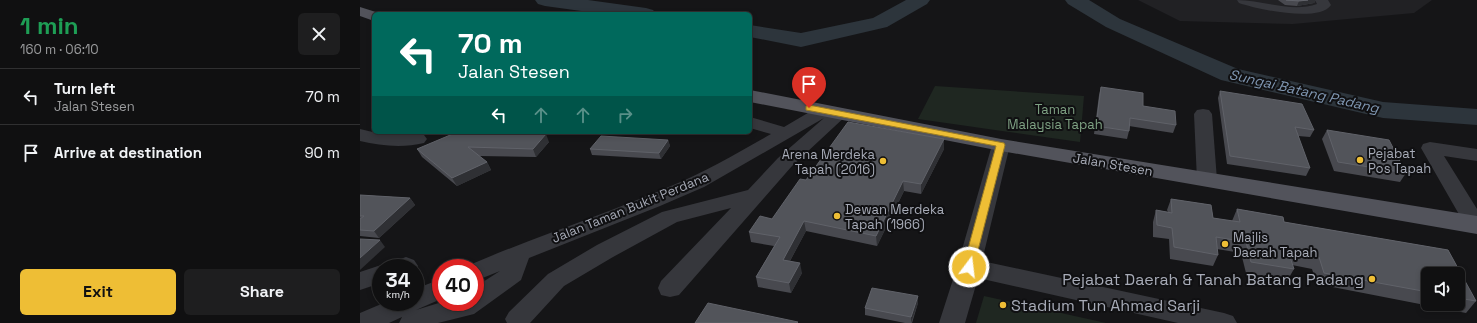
<!DOCTYPE html>
<html lang="en">
<head>
<meta charset="utf-8">
<style>
	body { margin:0; font-family:"Space Grotesk",sans-serif; background:#1e1e1f; color:#f1f3f6; height:100vh; display:flex; flex-direction:column; font-size:15px; white-space:nowrap }
	* { box-sizing:border-box; margin:0 }
	p { font-size:13px; color:#9c9d9f }
	.icon { flex:none; width:22px; height:22px; fill:none; stroke:currentColor; stroke-width:2; stroke-linecap:round; stroke-linejoin:round }
	.map { position:relative; flex:1; overflow:hidden }
	.details { display:flex; flex-direction:column; background:#101011; width:360px }
	.details>* { flex:none }
	.banner { position:absolute; left:12px; top:12px; width:380px; height:122px; border-radius:6px; box-shadow:0 2px 6px #0003,0 0 0 1px #303031; background:#00695c; color:#fff; overflow:hidden }
	.tools { position:absolute; left:1061px; top:267px; display:grid; gap:8px }
	.tools a { display:grid; place-items:center; width:44px; height:44px; border-radius:6px; background:#101011; box-shadow:0 2px 6px #0003,0 0 0 1px #303031; font-size:20px }
	.speed { position:absolute; left:12px; top:259px; display:flex; gap:8px; font-size:20px; font-weight:700; text-align:center }
	.speed>* { display:grid; place-content:center; width:52px; height:52px; border-radius:50%; background:#101011; box-shadow:0 2px 6px #0003,0 0 0 1px #303031; line-height:1 }
	.speed small { font-size:10px; font-weight:400 }
	.speed .limit { border:6px solid #d22; background:#fff; color:#111 }
	.pin { position:absolute; display:grid; place-items:center; width:34px; height:34px; color:#fff; margin:-41px -17px; border-radius:50% 50% 50% 0; rotate:-45deg; box-shadow:0 0 4px #0007 }
	.pin .icon { rotate:45deg }
	.me { position:absolute; width:44px; margin:-22px; rotate:15deg; stroke-linejoin:round; filter:drop-shadow(0 0 3px #0008) }
	.turn { display:flex; align-items:center; gap:14px; height:84px; padding:0 20px; font-size:18px }
	.turn .icon { width:52px; height:52px; stroke-width:2.5 }
	.turn b { display:block; font-size:28px; line-height:34px }
	.lanes { display:flex; align-items:center; height:38px; padding:0 20px; background:#0003; justify-content:center; gap:20px; direction:ltr }
	.lanes .off { opacity:.35 }
	.round { display:grid; place-items:center; flex:none; width:42px; height:42px; border-radius:6px; background:#1e1e1f }
	.summary { display:flex; align-items:center; justify-content:space-between; height:68px; padding:0 20px }
	h1 { font-size:24px; font-weight:800; line-height:30px; color:#1e9e55 }
	.button { display:flex; gap:8px; margin-top:auto; padding:8px 20px }
	.button a { flex:1; height:46px; border-radius:6px; background:#eebe35; color:#111; font-size:16px; font-weight:800; line-height:46px; text-align:center }
	.button a+a { background:#1e1e1f; color:#f1f3f6 }
	ul { padding:0; list-style:none }
	li { display:flex; align-items:center; gap:12px; height:56px; padding:0 20px; border-top:1px solid #303031 }
	li div { flex:1 }
	li b { display:block; font-size:15px }
	li em { font-style:normal }
	main { display:flex; flex:1; min-height:0 }
	.map>svg:first-child { display:block }
	.built { fill:#212124 }
	.green { fill:#1f2721 }
	.lines { fill:none; stroke-linecap:round; stroke-linejoin:round }
	.river { fill:#2d353c; fill-rule:evenodd }
	.minor { fill:#36373c; fill-rule:evenodd }
	.major { fill:#52535b; fill-rule:evenodd }
	.wall { fill:#48494f; fill-rule:evenodd }
	.shaded-wall { fill:#2f3034 }
	.building { fill:#52545a; stroke:#606269 }
	.route { fill:#eebe35; stroke:#9b7c22 }
	.poi-dot { fill:#eebe35; stroke:#101012; stroke-width:1.5 }
	.labels { text-anchor:middle; stroke-width:4; stroke-linejoin:round; paint-order:stroke }
	.park-label { font-size:13px; fill:#7ea183; stroke:#101012 }
	.poi-label { font-size:13px; fill:#a7abb7; stroke:#101012; text-anchor:start }
	.street-label { font-size:13px; fill:#a7abb7; stroke:#101012 }
	.water-label { font-size:14px; font-style:italic; fill:#7f96b1; stroke:#101012 }
	.near-poi-label { font-size:16px; fill:#a7abb7; stroke:#101012; text-anchor:end }
</style>
</head>
<body>
<main>
<section class="details">
<div class="summary"><div><h1>1 min</h1><p>160 m · 06:10</p></div><a class="round"><svg class="icon" aria-label="close" viewBox="0 0 24 24"><path d="M6 6l12 12M18 6L6 18"/></svg></a></div>
<ul>
<li><svg class="icon" aria-label="left" viewBox="0 0 24 24"><path d="M17 20v-9H6M10 6l-5 5 5 5"/></svg><div><b>Turn left</b><p>Jalan Stesen</p></div><em>70 m</em></li>
<li><svg class="icon" aria-label="arrive" viewBox="0 0 24 24"><path d="M6 21V4h12l-3 4 3 4H6"/></svg><div><b>Arrive at destination</b></div><em>90 m</em></li>
</ul>
<div class="button"><a>Exit</a><a>Share</a></div>
</section>
<div class="map">
<svg width="1117" height="323" viewBox="0 0 1117 323">
	<rect width="100%" height="100%" fill="#151517"/>
	<polygon class="built" points="778,0 1072,0 1054,13 933,24 820,21"/>
	<g class="green">
		<polygon points="575,86 724,96 720,142 558,119"/>
		<polygon points="624,296 746,323 616,323"/>
	</g>
	<g class="lines">
		<g class="river">
			<polygon points="175,0 228,0 286,8 293,10 296,14 243,14 185,6 178,4"/>
			<polygon points="546,0 570,0 567,4 527,27 441,47 390,37 390,25 441,33 513,18"/>
			<polygon points="705,0 729,0 760,19 878,69 1023,102 1117,109 1117,125 1023,118 861,80 746,27 708,4"/>
		</g>
		<g class="minor">
			<path d="M877,0C902,0 932,13 957,4L955,0H968L971,5C959,23 896,9 879,3Z"/>
			<path d="M464,106L470,107L472,111L479,109L485,110L488,114L432,166L319,295L310,297L301,295L298,288L301,281L371,208L317,222L253,257L204,286L170,323H147L145,319L149,312L188,274L237,245L302,212L388,190L418,158L464,118L344,187L300,206L169,258L161,280L114,314L78,323H39L42,317L29,323H0V313L26,302H55V289L81,279V299L56,310L82,302H115V287L140,271L115,281V268H105L107,266C174,237 244,215 311,186C345,172 378,153 411,134L390,128V117L424,127L458,107Z"/>
			<polygon points="843,109 849,110 852,114 857,180 854,184 847,186 840,184 837,180 834,114 837,110"/>
			<path d="M0,129L21,134H58L64,135L67,139L64,143C43,148 21,146 0,141Z"/>
			<polygon points="641,140 647,141 650,145 622,261 864,313 873,316 877,323 818,323 618,278 605,323 579,323 597,267 632,145 635,141"/>
			<polygon points="1070,142 1117,149 1117,161 1084,156 1117,209 1117,232 1108,230 1061,148 1063,144"/>
			<polygon points="46,257 54,260 58,266 55,271 55,268 21,268 21,283 0,290 0,272 21,265 29,267 32,262"/>
		</g>
		<g class="major">
			<polygon points="0,7 19,13 20,14 14,14 14,21 0,16"/>
			<polygon points="390,90 641,139 1117,216 1117,234 641,151 390,102"/>
		</g>
	</g>
	<g class="wall">
		<polygon points="918,0 956,0 954,3 937,6 925,5"/>
		<polygon points="741,87 783,106 816,125 813,133 769,126 769,131 767,139 734,134 739,95"/>
		<polygon points="860,91 954,130 950,137 938,136 950,168 946,176 867,164 858,98"/>
		<polygon points="967,130 1046,173 1040,182 974,171 962,139"/>
		<polygon points="106,132 127,132 124,133 189,142 176,157 119,156 127,162 131,170 97,186 62,157 57,149 108,133"/>
		<polygon points="308,140 310,146 301,159 232,155 230,149"/>
		<polygon points="584,149 561,194 544,191 517,246 446,231 430,261 442,273 431,293 398,287 396,277 414,246 391,242 389,232 412,219 446,180"/>
		<polygon points="0,195 50,198 55,205 19,238 0,236"/>
		<path d="M811,199L851,205L853,218L872,221L877,209L923,217L924,222L1088,250L1116,301L1106,313L957,284L952,269L932,265L934,269L927,281L886,273L881,253L857,249L858,255L853,266L810,259L809,239L793,237V222L796,210L808,212L807,210ZM1068,274H1098V304H1068Z"/>
		<polygon points="558,303 552,323 545,323 505,315 505,308"/>
	</g>
	<g class="shaded-wall">
		<polygon points="948,0 956,0 954,3 937,6 939,1"/>
		<polygon points="112,132 127,132 114,137"/>
		<polygon points="186,134 189,142 176,157 173,149"/>
		<polygon points="584,139 584,149 561,194 561,184"/>
		<polygon points="308,140 310,146 301,159 299,153"/>
		<polygon points="127,162 131,170 97,186 92,178"/>
		<polygon points="543,181 544,191 517,246 516,236"/>
		<polygon points="50,198 55,205 19,238 14,231"/>
		<polygon points="444,221 446,231 425,270 423,260"/>
		<polygon points="20,240 25,247 0,270 0,258"/>
		<polygon points="440,263 442,273 431,293 429,283"/>
		<polygon points="558,296 558,303 551,323 551,317"/>
	</g>
	<g class="building">
		<polygon points="926,0 948,0 939,1"/>
		<polygon points="741,87 783,93 783,106 815,111 816,125 770,118 769,131 736,126"/>
		<polygon points="860,91 942,104 954,130 935,127 950,168 870,156"/>
		<polygon points="488,122 584,139 561,184 543,181 516,236 444,221 423,260 440,263 429,283 396,277 420,237 389,232 400,216 412,219 440,179 446,180"/>
		<polygon points="967,130 1029,140 1046,173 978,162"/>
		<polygon points="95,133 186,134 173,149 108,147 127,162 92,178 57,149"/>
		<polygon points="241,136 308,140 299,153 230,149"/>
		<polygon points="0,195 50,198 14,231 0,230 0,219 4,216 0,216"/>
		<polygon points="811,199 851,205 853,218 880,222 877,209 923,217 924,222 1088,250 1116,301 1098,298 1098,274 1068,274 1068,292 964,273 959,257 928,251 934,269 891,262 886,242 856,237 858,255 814,247 812,228 797,225 796,210 812,213"/>
		<polygon points="0,239 20,240 0,258"/>
		<polygon points="512,288 558,296 551,317 505,308"/>
		<polygon points="348,303 438,322 437,323 335,323"/>
	</g>
	<polygon class="route" points="449,105 644,143 645,145 613,270 605,270 603,267 636,146 446,110 446,106"/>
	<g class="poi-dot">
		<circle cx="1000" cy="160" r="4"/>
		<circle cx="523" cy="161" r="4"/>
		<circle cx="477" cy="216" r="4"/>
		<circle cx="865" cy="244" r="4"/>
		<circle cx="1012" cy="279" r="4"/>
		<circle cx="643" cy="305" r="4"/>
	</g>
	<g class="labels">
		<g class="park-label">
			<text x="695" y="114">Taman<tspan x="695" dy="15">Malaysia Tapah</tspan></text>
		</g>
		<g class="poi-label">
			<text x="1008" y="158">Pejabat<tspan x="1008" dy="15">Pos Tapah</tspan></text>
			<text x="515" y="159" text-anchor="end">Arena Merdeka<tspan x="515" dy="15">Tapah (2016)</tspan></text>
			<text x="485" y="214">Dewan Merdeka<tspan x="485" dy="15">Tapah (1966)</tspan></text>
			<text x="873" y="242">Majlis<tspan x="873" dy="15">Daerah Tapah</tspan></text>
		</g>
		<g class="street-label">
			<text transform="translate(753 164) rotate(10)" y="5">Jalan Stesen</text>
			<text transform="translate(270 207) rotate(-22)" y="5">Jalan Taman Bukit Perdana</text>
		</g>
		<g class="water-label">
			<text transform="translate(944 91) rotate(13)" y="5">Sungai Batang Padang</text>
		</g>
		<g class="near-poi-label">
			<text x="1004" y="285">Pejabat Daerah &amp; Tanah Batang Padang</text>
			<text x="651" y="311" text-anchor="start">Stadium Tun Ahmad Sarji</text>
		</g>
	</g>
</svg>
<div class="tools">
<a><svg class="icon" aria-label="sound" viewBox="0 0 24 24"><path d="M4 9h4l5-4v14l-5-4H4zM17 9q2 3 0 6"/></svg></a>
</div>
<div class="speed"><div>34<small>km/h</small></div><div class="limit">40</div></div>
<div class="pin" style="left:449px;top:108px;background:#d93025"><svg class="icon" aria-label="arrive" viewBox="0 0 24 24"><path d="M6 21V4h12l-3 4 3 4H6"/></svg></div>
<svg class="me" style="left:609px;top:267px" viewBox="-20 -20 40 40"><circle r="17" fill="#eebe35" stroke="#fff" stroke-width="3"/><path d="M0-11L8 9 0 5-8 9z" fill="#fff"/></svg>
<div class="banner">
<div class="turn"><svg class="icon" aria-label="left" viewBox="0 0 24 24"><path d="M17 20v-9H6M10 6l-5 5 5 5"/></svg><div><b>70 m</b>Jalan Stesen</div></div>
<div class="lanes"><svg class="icon" aria-label="left" viewBox="0 0 24 24"><path d="M17 20v-9H6M10 6l-5 5 5 5"/></svg><svg class="icon off" aria-label="ahead" viewBox="0 0 24 24"><path d="M12 20V5M6 11l6-6 6 6"/></svg><svg class="icon off" aria-label="ahead" viewBox="0 0 24 24"><path d="M12 20V5M6 11l6-6 6 6"/></svg><svg class="icon off" aria-label="right" viewBox="0 0 24 24"><path d="M7 20v-9h11M14 6l5 5-5 5"/></svg></div>
</div>
</div>
</main>
</body>
</html>
